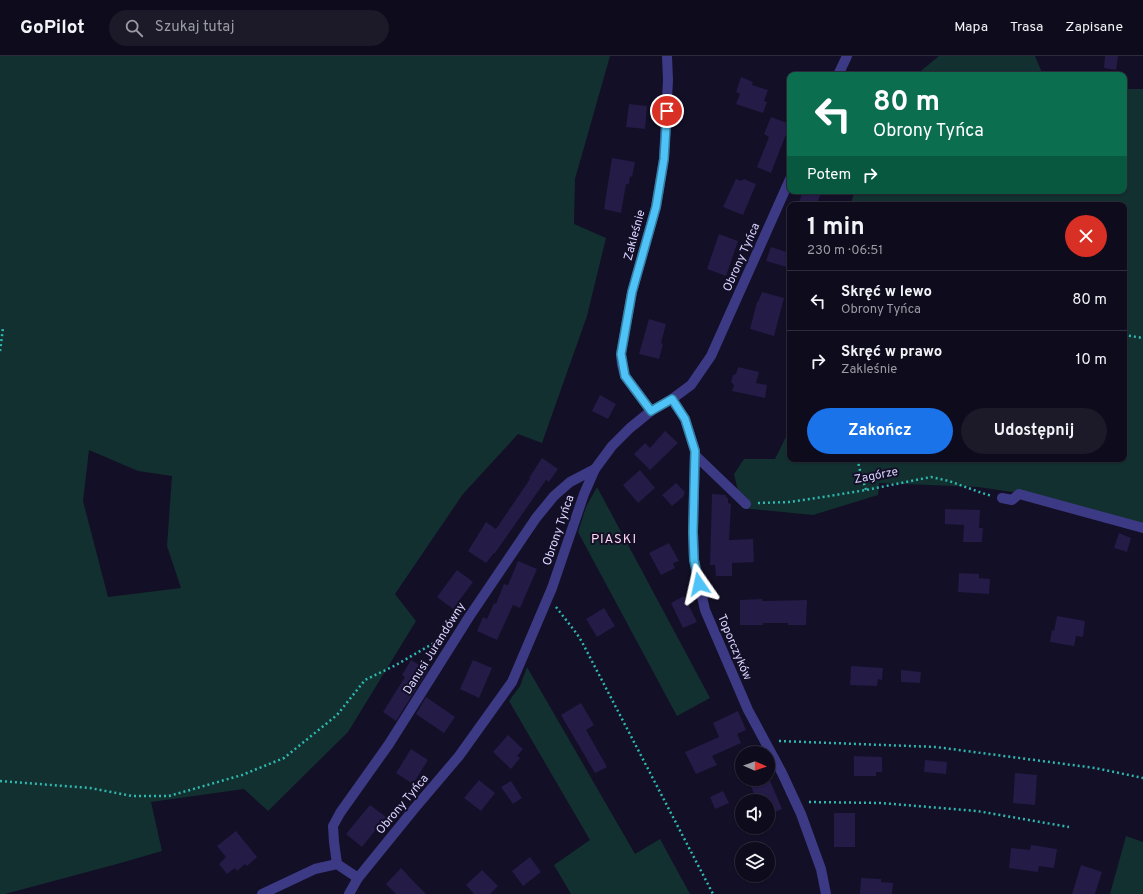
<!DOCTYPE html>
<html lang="pl">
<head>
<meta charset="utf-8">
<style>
	body { margin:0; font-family:Overpass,sans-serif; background:#1c1929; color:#f1f3f6; height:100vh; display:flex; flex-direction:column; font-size:15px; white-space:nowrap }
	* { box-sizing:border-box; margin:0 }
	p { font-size:13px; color:#9b9ba3 }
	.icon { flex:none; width:22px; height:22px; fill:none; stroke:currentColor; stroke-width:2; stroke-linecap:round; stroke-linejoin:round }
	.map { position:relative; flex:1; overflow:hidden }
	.details { position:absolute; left:787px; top:146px; width:340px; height:260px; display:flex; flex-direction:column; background:#0e0b1c; border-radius:8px; box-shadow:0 1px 3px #0004,0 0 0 1px #2e2b3b }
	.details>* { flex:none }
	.hud { position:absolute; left:787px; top:16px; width:340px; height:122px; border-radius:8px; box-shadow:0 1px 3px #0004,0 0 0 1px #2e2b3b; background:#0b6e4f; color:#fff; overflow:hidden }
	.needle { width:26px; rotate:92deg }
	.fabs { position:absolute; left:735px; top:690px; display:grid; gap:8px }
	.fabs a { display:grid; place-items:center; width:40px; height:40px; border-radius:50%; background:#0e0b1c; box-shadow:0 1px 3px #0004,0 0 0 1px #2e2b3b; font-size:20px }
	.pin { position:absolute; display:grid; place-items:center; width:34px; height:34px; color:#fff; margin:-17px; border:2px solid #fff; border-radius:50%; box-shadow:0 1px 4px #0007 }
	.me { position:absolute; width:44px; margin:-22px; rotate:349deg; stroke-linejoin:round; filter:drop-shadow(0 0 3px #0008) }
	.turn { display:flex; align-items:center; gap:14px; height:84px; padding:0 20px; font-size:18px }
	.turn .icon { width:52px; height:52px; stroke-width:2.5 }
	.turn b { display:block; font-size:28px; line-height:34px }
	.then { display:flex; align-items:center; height:38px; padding:0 20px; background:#0003; gap:8px; font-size:15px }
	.round { display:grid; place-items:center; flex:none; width:42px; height:42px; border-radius:21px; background:#1c1929 }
	.summary { display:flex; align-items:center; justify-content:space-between; height:68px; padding:0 20px }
	h1 { font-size:24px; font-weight:700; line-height:30px }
	.primary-button { display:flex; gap:8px; margin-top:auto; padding:8px 20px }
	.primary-button a { flex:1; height:46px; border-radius:24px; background:#1a73e8; color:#fff; font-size:16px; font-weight:700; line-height:46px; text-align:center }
	.primary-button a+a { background:#1c1929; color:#f1f3f6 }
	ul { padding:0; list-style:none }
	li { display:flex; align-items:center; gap:12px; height:60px; padding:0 20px; border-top:1px solid #2e2b3b }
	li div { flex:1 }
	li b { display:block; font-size:15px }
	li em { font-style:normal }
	header { display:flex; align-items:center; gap:24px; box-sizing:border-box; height:56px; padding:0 20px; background:#0e0b1c; border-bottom:1px solid #2e2b3b }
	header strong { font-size:19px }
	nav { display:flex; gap:22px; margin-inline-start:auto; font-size:14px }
	.search { width:280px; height:36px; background:#1c1929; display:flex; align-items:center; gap:10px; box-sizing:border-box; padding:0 14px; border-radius:22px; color:#9b9ba3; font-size:15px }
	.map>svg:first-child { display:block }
	.green { fill:#12302f; fill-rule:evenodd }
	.building { fill:#241b47 }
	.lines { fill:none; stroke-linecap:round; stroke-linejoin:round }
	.path { stroke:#2fb8b0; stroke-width:2.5; stroke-dasharray:2 3; stroke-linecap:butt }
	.minor { stroke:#3d3a85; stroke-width:10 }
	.route-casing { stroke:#337fa1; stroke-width:10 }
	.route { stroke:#4fc3f7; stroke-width:7 }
	.labels { text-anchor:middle; stroke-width:4; stroke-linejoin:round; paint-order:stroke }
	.street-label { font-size:12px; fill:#d9d4ff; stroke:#130f26 }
	.neighbourhood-label { font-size:13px; letter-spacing:1px; fill:#ffd6f0; stroke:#130f26 }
</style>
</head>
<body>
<header>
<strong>GoPilot</strong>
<div class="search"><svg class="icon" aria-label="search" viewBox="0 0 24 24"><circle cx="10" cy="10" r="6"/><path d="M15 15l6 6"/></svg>Szukaj tutaj</div>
<nav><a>Mapa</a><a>Trasa</a><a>Zapisane</a></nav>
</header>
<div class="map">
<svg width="1143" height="838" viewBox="0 0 1143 838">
	<rect width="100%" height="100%" fill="#130f26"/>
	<g class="green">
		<path d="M0,0H610L575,123L574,168L606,182L587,260L542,387L518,378L463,438L395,538L416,565L348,676L268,755L244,733L151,746L162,795L117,808L5,838H0ZM89,394L138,415L172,420L167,490L181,532L108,541L83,445Z"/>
		<polygon points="939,0 1035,0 1043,19 916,19"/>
		<polygon points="1124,33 1143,33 1143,468 1041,440 978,431 879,427 878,439 813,459 742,452 734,418 744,403 775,403 787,379 790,356 790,403 1124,403 1124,149 850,149 855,135 1124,135"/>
		<polygon points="597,431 710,642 677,660 578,476 586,451"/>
		<polygon points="527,611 635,798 660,783 690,838 571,838 554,809 590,784 509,645 520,630"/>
		<polygon points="1126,780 1143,786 1143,838 1110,838"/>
	</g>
	<g class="building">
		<polygon points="1105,0 1118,0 1116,14 1104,12"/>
		<polygon points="741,21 753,26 752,29 768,34 764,45 767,46 763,57 736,48 740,38 736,36"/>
		<polygon points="629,48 647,50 645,73 626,71"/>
		<polygon points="771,61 790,68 771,117 757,111 769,81 764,78"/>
		<polygon points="612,102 635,106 632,121 630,120 629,128 626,128 621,157 604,153"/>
		<polygon points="736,123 741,125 744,123 756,128 743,159 723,151"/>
		<polygon points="803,135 822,135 816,149 798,149"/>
		<polygon points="719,178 738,185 726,220 707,213"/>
		<polygon points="771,191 790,197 790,212 766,205"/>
		<polygon points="762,236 784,242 774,280 750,273 757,246 758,246"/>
		<polygon points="649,263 666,268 661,287 663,288 659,303 639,298"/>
		<polygon points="738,311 759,316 756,327 767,329 765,342 732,335 734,329 731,326 733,319 736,318"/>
		<polygon points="600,339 616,348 608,363 592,355"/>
		<polygon points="665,375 678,387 650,414 634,398 645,387 650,392"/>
		<polygon points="542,402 558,413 549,426 546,424 495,497 494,497 486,507 468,495 486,466 496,473 530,423 529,422"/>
		<polygon points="640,414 655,432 638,447 623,429"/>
		<polygon points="676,427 685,436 683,441 672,450 662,439"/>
		<polygon points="712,438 726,439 726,442 728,442 728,447 731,448 729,484 753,483 754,506 732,507 732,520 716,520 715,509 710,509"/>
		<polygon points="945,453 980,454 979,472 983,472 982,486 963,486 964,469 945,468"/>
		<polygon points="1119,477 1131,482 1127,496 1114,492"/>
		<polygon points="669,487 679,505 673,507 675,512 661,519 649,497"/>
		<polygon points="518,505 537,513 520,552 513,549 497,584 477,575 483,561 487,563 494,547 496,548 504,528 508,529"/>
		<polygon points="457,514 473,526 453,553 437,541"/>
		<polygon points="959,517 979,518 979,522 990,523 989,538 958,536"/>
		<polygon points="684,540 697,566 683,572 671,547"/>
		<polygon points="762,543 762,545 807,544 806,569 788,569 788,567 763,567 763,569 740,569 740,544"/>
		<polygon points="604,552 615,570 597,581 586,563"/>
		<polygon points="1057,560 1085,565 1083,581 1076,580 1074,590 1050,586 1052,574 1054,575"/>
		<polygon points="411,604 428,614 396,665 383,656 405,621 402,619"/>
		<polygon points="473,604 492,612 479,642 460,633"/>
		<polygon points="851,610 883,612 882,624 878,623 877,630 850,629"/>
		<polygon points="901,614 921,616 920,627 901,626"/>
		<polygon points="426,641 455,661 444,677 416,658"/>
		<polygon points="581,647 594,669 586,674 607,711 595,717 561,659"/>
		<polygon points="738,655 746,674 737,678 741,687 712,700 717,709 696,718 685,696 719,681 713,667"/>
		<polygon points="508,679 523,693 517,700 520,702 511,713 493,696"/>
		<polygon points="411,693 428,704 413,728 396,717"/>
		<polygon points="854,700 882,701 882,716 876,716 876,720 854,720"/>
		<polygon points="925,704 947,706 946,718 924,716"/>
		<polygon points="1015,717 1037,719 1035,749 1013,747"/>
		<polygon points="768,720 782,753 768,759 768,745 757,745 748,723 768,723"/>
		<polygon points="479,724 495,737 481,755 464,742"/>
		<polygon points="511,725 522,742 513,748 501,731"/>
		<polygon points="723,735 729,747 715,753 710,741"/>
		<polygon points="370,749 386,761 362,791 346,778"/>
		<rect x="834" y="757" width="21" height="34"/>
		<polygon points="236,775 257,801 247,810 245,808 237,815 235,812 227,818 219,808 226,801 217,790"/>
		<polygon points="1031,789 1057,793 1054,812 1039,810 1038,816 1009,812 1011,792 1030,794"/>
		<polygon points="530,801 541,816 523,830 512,815"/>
		<polygon points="1081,809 1102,816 1095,838 1072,838"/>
		<polygon points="401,812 416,828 426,838 396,838 386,828"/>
		<polygon points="482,814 498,830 490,838 474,838 466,829"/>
		<polygon points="861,822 881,823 881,826 893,827 892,838 860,838"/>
	</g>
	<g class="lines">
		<g class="path">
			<polyline points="1124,279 1143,282"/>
			<polyline points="0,295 3,272"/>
			<polyline points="858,403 859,411 866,434"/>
			<polyline points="758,447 790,446 823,441 866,434 931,421 949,425 982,437 992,440"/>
			<polyline points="556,551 577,578 582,586 713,838"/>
			<polyline points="779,685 936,691 1095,712 1143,722"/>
			<polyline points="0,725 90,732 132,740 169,740 242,719 284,702 337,659 365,624 396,609 439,584"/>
			<polyline points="809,746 881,747 977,755 1069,771"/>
		</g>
		<g class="minor">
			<polyline points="838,19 847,0"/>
			<polyline points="672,343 685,363 695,395 693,476 694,504 705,554 748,654 782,717 801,758 821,813 826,838"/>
			<polyline points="651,355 625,320 622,309 621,298 632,236 656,151 664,103 668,24 667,0"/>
			<polyline points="696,400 746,448"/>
			<polyline points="1002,442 1012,444 1019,438 1143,472"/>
			<polyline points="337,808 334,786 333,770 340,757 389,688 469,561 536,462 554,440 570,426 595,413"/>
			<polyline points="262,838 315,813 337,808 358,822"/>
			<polyline points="349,838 358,822 414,753 459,700 512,626 552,532 584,438 595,413 612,390 630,372 651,355 672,343 691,329 711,300 790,123"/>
		</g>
	</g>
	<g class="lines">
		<defs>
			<polyline id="route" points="667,55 664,103 656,151 632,236 621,298 625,320 651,355 672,343 685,363 695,395 693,476 694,504 699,528"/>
		</defs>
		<use href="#route" class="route-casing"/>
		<use href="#route" class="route"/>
	</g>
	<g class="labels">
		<g class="street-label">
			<text transform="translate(634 179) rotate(-75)" y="4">Zakleśnie</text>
			<text transform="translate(741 201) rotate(-66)" y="4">Obrony Tyńca</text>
			<text transform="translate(876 419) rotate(-11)" y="4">Zagórze</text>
			<text transform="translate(558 474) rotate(-71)" y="4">Obrony Tyńca</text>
			<text transform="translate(735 591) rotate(67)" y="4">Toporczyków</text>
			<text transform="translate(434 592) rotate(-58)" y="4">Danusi Jurandówny</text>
			<text transform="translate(402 748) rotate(-50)" y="4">Obrony Tyńca</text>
		</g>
		<g class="neighbourhood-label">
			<text x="614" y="487">PIASKI</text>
		</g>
	</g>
</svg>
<div class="fabs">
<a><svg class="needle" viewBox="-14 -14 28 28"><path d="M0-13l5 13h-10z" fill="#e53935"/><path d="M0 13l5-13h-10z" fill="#9b9ba3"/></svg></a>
<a><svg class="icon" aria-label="sound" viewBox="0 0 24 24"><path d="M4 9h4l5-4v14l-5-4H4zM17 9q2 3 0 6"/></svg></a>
<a><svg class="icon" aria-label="layers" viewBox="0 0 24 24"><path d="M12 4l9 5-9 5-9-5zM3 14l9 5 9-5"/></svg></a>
</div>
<div class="pin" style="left:667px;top:55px;background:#d93025"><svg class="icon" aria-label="arrive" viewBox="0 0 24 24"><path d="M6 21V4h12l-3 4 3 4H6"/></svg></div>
<svg class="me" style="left:699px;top:528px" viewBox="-20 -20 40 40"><path d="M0-17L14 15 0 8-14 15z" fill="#4fc3f7" stroke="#fff" stroke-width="4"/></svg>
<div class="hud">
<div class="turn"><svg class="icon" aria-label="left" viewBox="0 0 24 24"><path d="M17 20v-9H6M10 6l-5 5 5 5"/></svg><div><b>80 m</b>Obrony Tyńca</div></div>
<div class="then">Potem<svg class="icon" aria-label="right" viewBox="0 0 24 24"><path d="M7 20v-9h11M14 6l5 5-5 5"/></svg></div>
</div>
<section class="details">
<div class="summary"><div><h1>1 min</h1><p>230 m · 06:51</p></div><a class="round" style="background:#d93025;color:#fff"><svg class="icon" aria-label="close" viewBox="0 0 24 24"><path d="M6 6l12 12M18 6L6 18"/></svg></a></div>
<ul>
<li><svg class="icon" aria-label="left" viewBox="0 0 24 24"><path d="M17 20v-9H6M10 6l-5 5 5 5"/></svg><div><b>Skręć w lewo</b><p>Obrony Tyńca</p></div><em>80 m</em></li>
<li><svg class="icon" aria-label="right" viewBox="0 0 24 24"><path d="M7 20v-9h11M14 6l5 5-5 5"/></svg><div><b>Skręć w prawo</b><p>Zakleśnie</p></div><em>10 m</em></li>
</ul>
<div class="primary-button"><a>Zakończ</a><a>Udostępnij</a></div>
</section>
</div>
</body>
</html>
